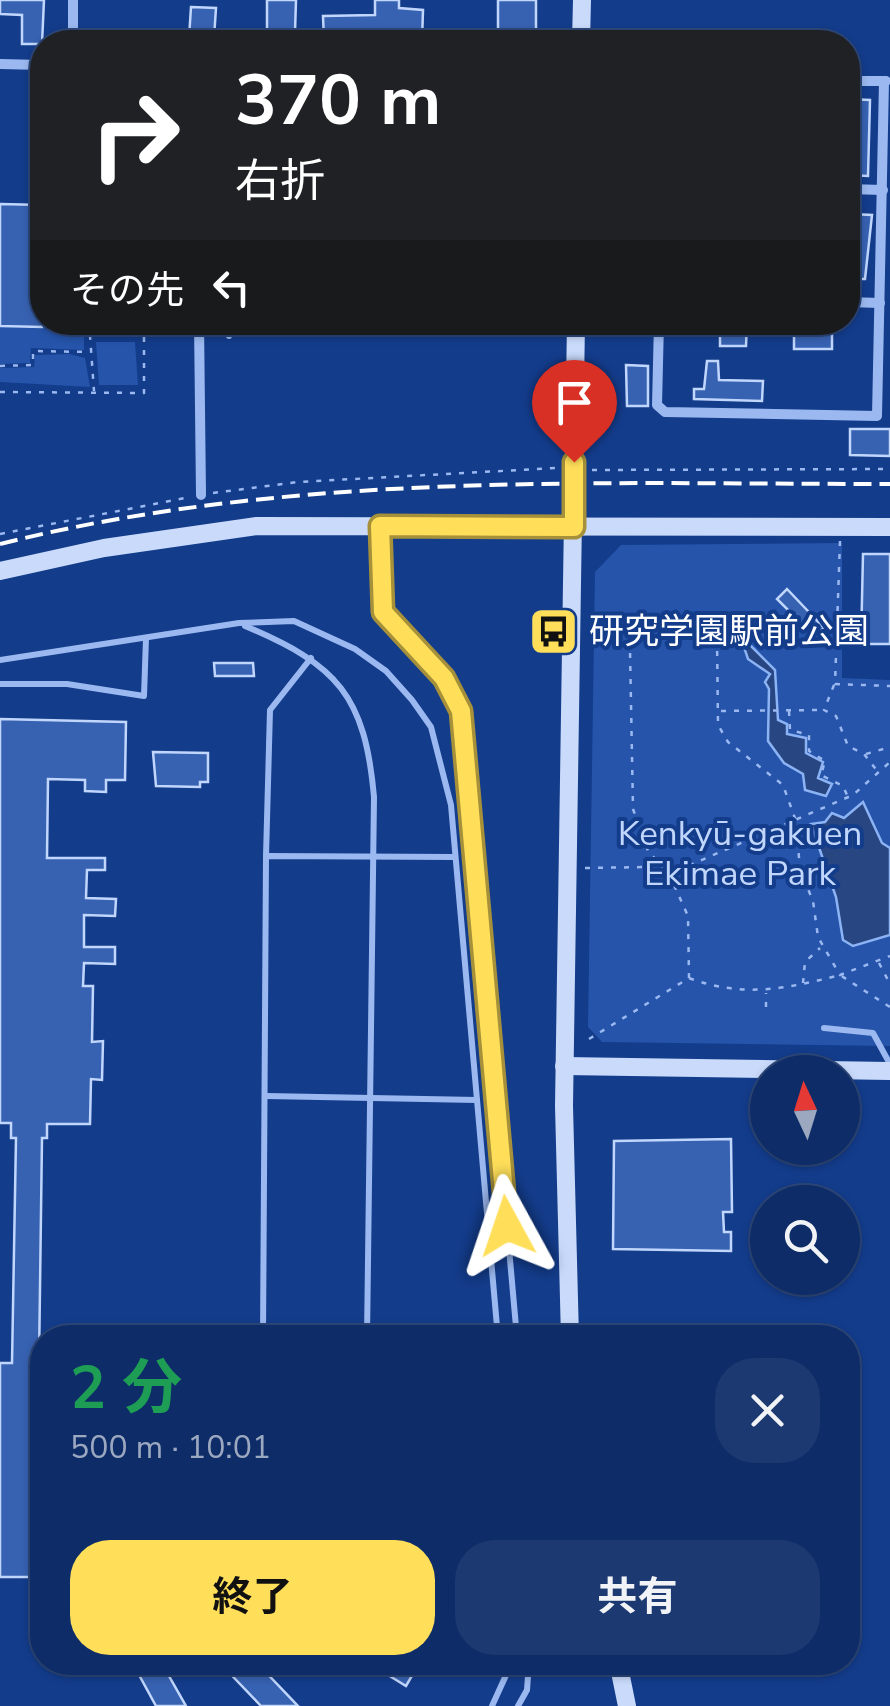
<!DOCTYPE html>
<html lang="ja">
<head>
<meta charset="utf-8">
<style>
	body { margin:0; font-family:"Nunito Sans","Noto Sans JP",sans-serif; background:#1c3971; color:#f1f3f6; height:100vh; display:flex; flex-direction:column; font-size:38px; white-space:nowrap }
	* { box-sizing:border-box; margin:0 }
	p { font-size:32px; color:#9ba8c0 }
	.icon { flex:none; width:55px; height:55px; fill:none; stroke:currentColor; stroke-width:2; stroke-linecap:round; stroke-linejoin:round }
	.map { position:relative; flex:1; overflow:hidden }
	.details { position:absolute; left:30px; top:1325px; width:830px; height:350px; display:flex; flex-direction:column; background:#0e2d68; border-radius:40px; box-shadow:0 2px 8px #0004,0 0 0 2px #2e497c }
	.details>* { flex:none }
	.guide { position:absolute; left:30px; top:30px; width:830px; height:305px; border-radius:40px; box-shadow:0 2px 8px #0004,0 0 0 2px #2e497c; background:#202124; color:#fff; overflow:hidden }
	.needle { width:65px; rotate:356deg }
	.fabs { position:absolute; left:750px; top:1055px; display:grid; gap:20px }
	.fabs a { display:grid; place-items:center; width:110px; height:110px; border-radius:50%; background:#0e2d68; box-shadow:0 2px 8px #0004,0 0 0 2px #2e497c; font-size:50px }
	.pin { position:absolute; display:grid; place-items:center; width:85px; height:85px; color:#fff; margin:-102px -42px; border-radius:50% 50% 50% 0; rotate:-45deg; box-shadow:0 0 10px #0007 }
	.pin .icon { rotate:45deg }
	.me { position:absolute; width:110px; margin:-55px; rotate:355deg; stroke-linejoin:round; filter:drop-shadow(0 0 8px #0008) }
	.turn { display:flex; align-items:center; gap:35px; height:210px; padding:0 40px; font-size:45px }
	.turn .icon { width:130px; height:130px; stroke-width:2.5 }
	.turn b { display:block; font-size:70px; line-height:85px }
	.then { display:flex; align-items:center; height:95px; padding:0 40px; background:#0003; gap:20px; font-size:38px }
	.round { display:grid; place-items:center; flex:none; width:105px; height:105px; border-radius:40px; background:#1c3971 }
	.headline { display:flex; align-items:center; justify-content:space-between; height:170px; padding:0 40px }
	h1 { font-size:60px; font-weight:700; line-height:75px; color:#1e9e55 }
	.action { display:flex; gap:20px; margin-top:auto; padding:20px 40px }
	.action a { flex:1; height:115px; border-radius:40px; background:#ffdf5a; color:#111; font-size:40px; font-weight:700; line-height:115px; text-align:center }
	.action a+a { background:#1c3971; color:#f1f3f6 }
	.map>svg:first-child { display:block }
	.green { fill:#2554aa }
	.water { fill:#284681; stroke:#8cb3f4; stroke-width:2.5 }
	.building { fill:#3762b2; stroke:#c1d6fc; stroke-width:2.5 }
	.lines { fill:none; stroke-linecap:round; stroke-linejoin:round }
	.path { stroke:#9bb9f0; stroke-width:2.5; stroke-dasharray:5 8; stroke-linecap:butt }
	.lane { stroke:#9bb9f0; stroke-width:6 }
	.street { stroke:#9bb9f0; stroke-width:10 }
	.secondary { stroke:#c9dafb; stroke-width:18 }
	.rail { stroke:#fff; stroke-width:4; stroke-dasharray:18 8; stroke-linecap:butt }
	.route-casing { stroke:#a6913a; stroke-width:25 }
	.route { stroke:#ffdf5a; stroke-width:18 }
	.labels { text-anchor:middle; stroke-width:8; stroke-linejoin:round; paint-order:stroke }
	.poi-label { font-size:35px; fill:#fff; stroke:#133c8b; text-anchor:start }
	.park-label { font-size:35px; fill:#c1d6fc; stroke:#133c8b }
</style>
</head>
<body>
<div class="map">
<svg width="890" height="1706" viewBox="0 0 890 1706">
	<rect width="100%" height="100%" fill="#133c8b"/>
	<g class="green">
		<polygon points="0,327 84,329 84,350 31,348 30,363 0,364"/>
		<polygon points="96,342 135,342 138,385 99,385"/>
		<polygon points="69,354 85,358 90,387 0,382 0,368 34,367 35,355"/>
		<polygon points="842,543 842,678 890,680 890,1046 602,1042 588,1027 595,572 621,545"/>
	</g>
	<g class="water">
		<polygon points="740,635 775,670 778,720 787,724 787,734 806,738 806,753 823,762 818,778 832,784 826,796 805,790 803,774 784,763 768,741 769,689 765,682 770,674 748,659"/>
		<polygon points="863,802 882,843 890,848 890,935 853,946 843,940 836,897 811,824 825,822 832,813 844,818"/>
	</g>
	<g class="building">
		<polygon points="0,0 44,0 42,44 22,44 22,15 0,14"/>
		<polygon points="267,0 296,0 295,32 267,32"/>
		<polygon points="375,0 399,0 399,8 423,10 422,42 324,41 323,16 375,15"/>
		<polygon points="498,0 536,0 536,36 523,35 523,42 498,42"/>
		<polygon points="191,7 216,8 214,38 189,38"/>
		<polygon points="848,99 870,100 868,176 848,175"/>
		<polygon points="0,204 42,205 42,327 0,326"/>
		<polygon points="851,214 872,215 865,279 848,279"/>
		<polygon points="720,322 747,322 746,346 720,346"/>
		<rect x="794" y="329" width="38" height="20"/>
		<polygon points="707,361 718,361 719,380 763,381 762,401 694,399 694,389 704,389"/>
		<polygon points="626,365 648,366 648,406 627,406"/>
		<polygon points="850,429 890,429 890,456 850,455"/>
		<polygon points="863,554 890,554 890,644 861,644"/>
		<polygon points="787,589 824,628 815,637 777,599"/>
		<polygon points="214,663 253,663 254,676 215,676"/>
		<polygon points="0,719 126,722 125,780 106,780 106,792 85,791 85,780 48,779 47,858 105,858 105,870 87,870 86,898 116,899 115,916 84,915 84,947 115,947 115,964 84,963 83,986 93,986 92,1042 103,1041 102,1080 91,1079 90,1124 47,1124 47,1138 42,1138 39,1363 42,1363 42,1523 31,1522 30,1577 0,1577 0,1363 12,1363 16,1138 11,1138 11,1123 0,1123"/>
		<polygon points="153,752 208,753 208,782 200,782 200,787 156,786"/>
		<polygon points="731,1139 732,1212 723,1212 724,1232 731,1232 731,1251 613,1249 614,1141"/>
		<polygon points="132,1662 161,1662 186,1706 156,1706"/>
		<polygon points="219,1662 256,1662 298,1706 261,1706"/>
		<polygon points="367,1662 420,1662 406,1686"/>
	</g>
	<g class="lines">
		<g class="path">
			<polyline points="89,322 94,391"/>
			<polyline points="236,324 559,324"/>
			<polyline points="171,333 188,326"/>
			<polyline points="0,366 33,365 33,351 89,352"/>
			<polyline points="0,392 144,393 144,335 90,332"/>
			<polyline points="592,470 890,469"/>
			<polyline points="213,493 298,482 556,468"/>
			<polyline points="0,534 190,497"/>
			<polyline points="840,541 835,684 890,686"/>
			<polyline points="717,638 718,725 728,742 783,785 796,821 800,870 813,901 818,937 840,975 890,956"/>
			<polyline points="834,685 824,710 836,716 848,746 864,754 878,772"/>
			<polyline points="721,711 823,710"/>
			<polyline points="789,711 790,730 809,735 809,751 825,761 821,775 843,786 847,795"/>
			<polyline points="866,754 890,747"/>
			<polyline points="585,868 649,867 669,874 648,851 633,809 630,650"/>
			<polyline points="879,963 890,984"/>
			<path d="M689,978C743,998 786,989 840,975L890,1007"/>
			<polyline points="803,983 805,962 820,948"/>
			<polyline points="766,1007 766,993"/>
			<polyline points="589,1039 689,978 688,916 669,874 853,795 890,762"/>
		</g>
		<g class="lane">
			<polyline points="228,322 229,336"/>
			<polyline points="380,529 383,611 445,678 461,711 517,1338"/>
			<path d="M245,626C338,665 365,696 374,797L367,1338"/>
			<polyline points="0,660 239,623 294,621 355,649 386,671 412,700 431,727 451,805 498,1338"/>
			<polyline points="0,684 67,684 144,696 146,638"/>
			<polyline points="266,856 270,710 311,658"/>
			<polyline points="824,1028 873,1033 890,1064"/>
			<polyline points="266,1096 477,1100"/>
			<polyline points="263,1338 266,856 454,857"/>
			<polyline points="492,1706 512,1662"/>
			<polyline points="518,1706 527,1690 529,1662"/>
		</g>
		<g class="street">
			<polyline points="73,42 73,0"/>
			<polyline points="0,64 42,65"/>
			<polyline points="848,81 886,81"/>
			<polyline points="848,189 883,190"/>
			<polyline points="848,302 880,303"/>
			<polyline points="199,322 201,495"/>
			<polyline points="659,322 657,405 665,412 877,416 884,81"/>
		</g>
		<g class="secondary">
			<polyline points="581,42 582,0"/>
			<polyline points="0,571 104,548 257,526 890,527"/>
			<polyline points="564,1066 890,1071"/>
			<polyline points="570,1338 564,1106 576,322"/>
			<polyline points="618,1662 627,1706"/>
		</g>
		<path class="rail" d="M0,544C291,471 593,484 890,484"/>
	</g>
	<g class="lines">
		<defs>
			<polyline id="route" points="507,1226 461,711 444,678 383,612 380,526 574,527 574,462"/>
		</defs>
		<use href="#route" class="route-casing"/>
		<use href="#route" class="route"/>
	</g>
	<defs>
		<symbol id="bus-square" viewBox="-11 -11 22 22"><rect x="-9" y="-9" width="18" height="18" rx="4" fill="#ffdf5a" stroke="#133c8b"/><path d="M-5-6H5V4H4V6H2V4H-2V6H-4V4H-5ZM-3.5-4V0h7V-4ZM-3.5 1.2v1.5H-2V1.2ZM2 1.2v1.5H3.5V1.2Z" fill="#111"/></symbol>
	</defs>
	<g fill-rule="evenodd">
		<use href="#bus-square" x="526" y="604" width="55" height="55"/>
	</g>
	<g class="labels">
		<g class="poi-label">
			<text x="589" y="643">研究学園駅前公園</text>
		</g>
		<g class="park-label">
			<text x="740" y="845">Kenkyū-gakuen<tspan x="740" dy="40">Ekimae Park</tspan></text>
		</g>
	</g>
</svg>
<div class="fabs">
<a><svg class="needle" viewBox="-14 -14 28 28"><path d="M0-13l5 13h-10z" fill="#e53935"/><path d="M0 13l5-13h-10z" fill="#9ba8c0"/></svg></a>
<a><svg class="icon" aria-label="search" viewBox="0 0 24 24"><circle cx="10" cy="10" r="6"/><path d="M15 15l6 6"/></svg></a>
</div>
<div class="pin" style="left:574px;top:462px;background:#d93025"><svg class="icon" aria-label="arrive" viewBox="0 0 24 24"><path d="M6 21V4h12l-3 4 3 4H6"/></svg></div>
<svg class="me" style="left:507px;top:1226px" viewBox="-20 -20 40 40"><path d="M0-17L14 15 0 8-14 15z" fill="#ffdf5a" stroke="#fff" stroke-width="4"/></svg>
<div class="guide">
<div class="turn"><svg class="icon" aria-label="right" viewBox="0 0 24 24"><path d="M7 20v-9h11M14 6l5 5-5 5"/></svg><div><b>370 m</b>右折</div></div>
<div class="then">その先<svg class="icon" aria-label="left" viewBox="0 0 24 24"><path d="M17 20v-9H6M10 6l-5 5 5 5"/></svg></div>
</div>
<section class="details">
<div class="headline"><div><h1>2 分</h1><p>500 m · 10:01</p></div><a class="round"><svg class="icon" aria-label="close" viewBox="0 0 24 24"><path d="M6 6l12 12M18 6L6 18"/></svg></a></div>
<div class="action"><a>終了</a><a>共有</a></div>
</section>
</div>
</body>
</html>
